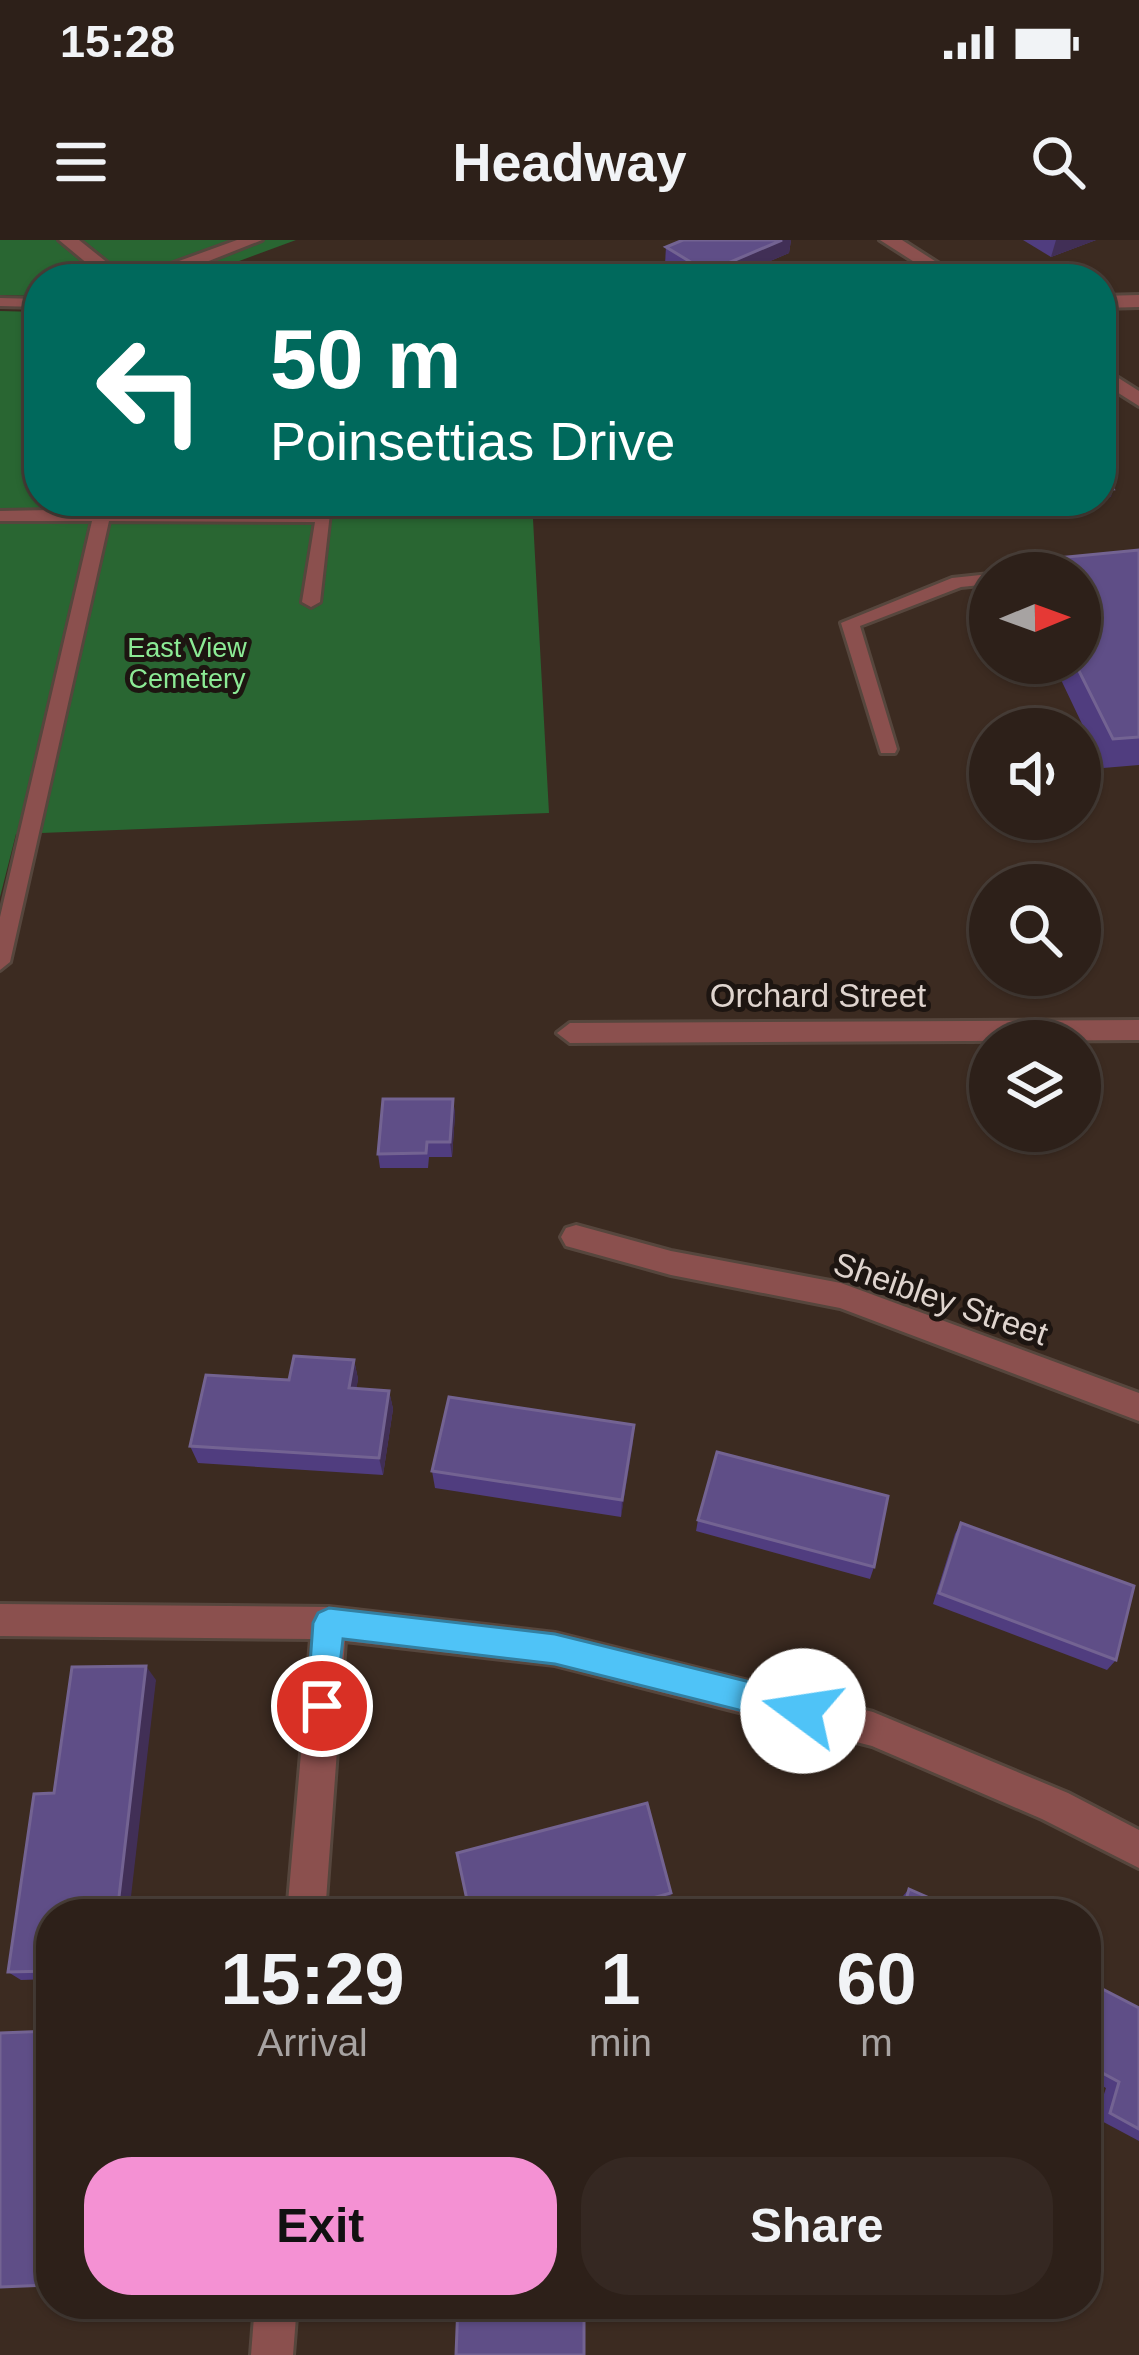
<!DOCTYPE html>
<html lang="en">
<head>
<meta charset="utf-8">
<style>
	body { margin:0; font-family:Helvetica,sans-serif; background:#352822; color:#f1f3f6; height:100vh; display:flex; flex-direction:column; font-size:45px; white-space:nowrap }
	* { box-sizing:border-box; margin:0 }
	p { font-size:39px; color:#a7a3a2 }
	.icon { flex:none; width:66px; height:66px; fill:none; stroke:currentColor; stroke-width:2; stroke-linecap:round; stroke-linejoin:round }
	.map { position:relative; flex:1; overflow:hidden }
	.side { position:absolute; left:36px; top:1659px; width:1065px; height:420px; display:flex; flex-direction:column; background:#2d2019; border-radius:48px; box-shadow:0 3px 9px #0004,0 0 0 3px #483e38 }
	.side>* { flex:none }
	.guide { position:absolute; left:24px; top:24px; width:1092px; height:252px; border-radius:48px; box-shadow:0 3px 9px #0004,0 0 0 3px #483e38; background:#00695c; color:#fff; overflow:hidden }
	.needle { width:78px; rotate:89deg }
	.buttons { position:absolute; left:969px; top:312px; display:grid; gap:24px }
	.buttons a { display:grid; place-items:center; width:132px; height:132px; border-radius:50%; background:#2d2019; box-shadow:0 3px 9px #0004,0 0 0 3px #483e38; font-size:60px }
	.pin { position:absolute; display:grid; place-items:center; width:102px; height:102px; color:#fff; margin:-51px; border:6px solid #fff; border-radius:50%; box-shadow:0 3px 12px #0007 }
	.me { position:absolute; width:132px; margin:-66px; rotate:284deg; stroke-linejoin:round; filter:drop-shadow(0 0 9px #0008) }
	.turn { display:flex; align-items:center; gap:42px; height:252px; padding:0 48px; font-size:54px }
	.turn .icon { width:156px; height:156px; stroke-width:2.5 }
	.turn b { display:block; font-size:84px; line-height:102px }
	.eta { display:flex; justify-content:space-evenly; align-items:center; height:204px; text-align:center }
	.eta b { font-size:72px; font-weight:700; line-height:84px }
	.cta { display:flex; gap:24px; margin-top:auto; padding:24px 48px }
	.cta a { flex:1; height:138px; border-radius:48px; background:#f491d3; color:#111; font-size:48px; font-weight:700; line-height:138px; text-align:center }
	.cta a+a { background:#352822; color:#f1f3f6 }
	.status { display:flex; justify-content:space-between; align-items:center; height:84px; padding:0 60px; background:#2d2019; direction:ltr }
	.status svg { height:33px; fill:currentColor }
	header { display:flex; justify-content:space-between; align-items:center; height:156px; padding:0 48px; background:#2d2019; font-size:54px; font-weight:700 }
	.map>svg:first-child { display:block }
	.green { fill:#296632 }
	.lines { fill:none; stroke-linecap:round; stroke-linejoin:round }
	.service-casing { stroke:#56463d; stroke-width:6 }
	.minor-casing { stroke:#56463d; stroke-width:6 }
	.tertiary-casing { stroke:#56463d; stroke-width:6 }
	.service { fill:#8b504e; fill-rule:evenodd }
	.minor { fill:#8b504e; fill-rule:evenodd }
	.tertiary { fill:#8b504e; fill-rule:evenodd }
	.wall { fill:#503d7f }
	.shaded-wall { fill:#412f56 }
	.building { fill:#5f4e87; stroke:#736392; stroke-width:3 }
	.route { fill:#4fc3f7; stroke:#337fa1; stroke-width:3 }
	.labels { text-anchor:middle; stroke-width:10; stroke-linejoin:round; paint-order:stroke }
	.far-park-label { font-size:27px; fill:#8cea95; stroke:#1d1511 }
	.street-label { font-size:33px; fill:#dfd4ce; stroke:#1d1511 }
</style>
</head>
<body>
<div class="status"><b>15:28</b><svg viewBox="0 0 49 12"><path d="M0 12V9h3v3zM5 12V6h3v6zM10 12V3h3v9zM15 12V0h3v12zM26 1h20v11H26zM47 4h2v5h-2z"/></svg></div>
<header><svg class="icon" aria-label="menu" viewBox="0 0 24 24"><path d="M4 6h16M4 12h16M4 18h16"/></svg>Headway<svg class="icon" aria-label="search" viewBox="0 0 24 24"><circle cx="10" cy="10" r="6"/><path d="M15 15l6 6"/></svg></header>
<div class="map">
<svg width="1139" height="2115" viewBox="0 0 1139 2115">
	<rect width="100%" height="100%" fill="#3c2b21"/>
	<g class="green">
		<polygon points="0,0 296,0 191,39 39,39 39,56 0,55"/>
		<polygon points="0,71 39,72 39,261 532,261 549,573 16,594 0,657"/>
	</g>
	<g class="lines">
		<defs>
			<g id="service">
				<polygon points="0,58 39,59 39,67 0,66"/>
				<polygon points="102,269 330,273 320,362 311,367 302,362 315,282 109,281 10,722 0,730 0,677 92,281 0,281 0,271"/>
				<polygon points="990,334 990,344 961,347 860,386 897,509 895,513 881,513 841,383 952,338"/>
			</g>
			<g id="minor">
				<polygon points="59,0 79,0 124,36 157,29 237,0 262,0 163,39 106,39"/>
				<polygon points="1139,55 1139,67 1101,68 1101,56"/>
				<polygon points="1139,780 1139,800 570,803 557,793 570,783"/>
				<polygon points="576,985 671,1011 841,1043 1139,1153 1139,1181 840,1068 671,1035 566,1006 561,997 566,988"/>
				<polygon points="0,1364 329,1367 555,1393 873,1472 1068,1553 1139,1590 1139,1628 1042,1579 872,1506 555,1425 345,1401 325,1674 287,1674 311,1399 0,1396"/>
				<polygon points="255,2064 297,2064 293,2115 251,2115"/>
			</g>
			<g id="tertiary">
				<polygon points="880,0 902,0 963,39 941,39"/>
				<polygon points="1101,127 1139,151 1139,166 1101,142"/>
			</g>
		</defs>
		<use href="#service" class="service-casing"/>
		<use href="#minor" class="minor-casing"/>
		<use href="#tertiary" class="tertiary-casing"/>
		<use href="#service" class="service"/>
		<use href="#minor" class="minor"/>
		<use href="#tertiary" class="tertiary"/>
	</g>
	<g class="wall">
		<polygon points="683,0 791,0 789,13 728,39 690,39 665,24 666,7"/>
		<polygon points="1023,0 1096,0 1051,17"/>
		<polygon points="1139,310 1139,525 1103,528 1053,423 1080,423 1080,333 1022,333 1026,321"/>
		<polygon points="453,859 455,874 452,917 429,917 428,928 380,928 378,914"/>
		<polygon points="354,1120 358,1139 356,1149 389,1151 393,1169 383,1235 198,1223 190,1206 289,1140"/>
		<polygon points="634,1185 621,1277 435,1248 432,1231"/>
		<polygon points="698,1280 874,1327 870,1339 696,1291"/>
		<polygon points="961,1283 1116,1420 1107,1430 933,1364 955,1294"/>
		<polygon points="156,1440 51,1674 51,1739 21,1740 8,1732 54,1553"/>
		<polygon points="909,1649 966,1674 898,1674 903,1656"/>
		<polygon points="1086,1742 1139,1768 1139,1901 1096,1878 1106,1848 1086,1837"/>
	</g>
	<g class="shaded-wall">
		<polygon points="782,0 791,0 789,13 728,39 706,39 707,32"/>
		<polygon points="1056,0 1096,0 1051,17"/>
		<polygon points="1113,249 1111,257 1101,259 1101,250"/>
		<polygon points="453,859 455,874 452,917 450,902"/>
		<polygon points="354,1120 358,1139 354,1166 349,1148"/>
		<polygon points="389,1151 393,1169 383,1235 379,1218"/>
		<polygon points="634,1185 633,1203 621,1277 622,1260"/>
		<polygon points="146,1426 156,1440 129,1674 117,1674"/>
		<polygon points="671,1653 670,1660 617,1674 594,1674"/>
		<polygon points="50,1791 51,1792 51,1836 45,1833"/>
	</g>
	<g class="building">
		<polygon points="683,0 782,0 707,32 666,7"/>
		<polygon points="1101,231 1113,249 1101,250"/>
		<polygon points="1139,310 1139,497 1113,499 1075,423 1080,423 1080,333 1032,333 1026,321"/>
		<polygon points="383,859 453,859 450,902 427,902 426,913 378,914"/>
		<polygon points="294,1116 354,1120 349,1148 389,1151 379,1218 190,1206 206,1135 289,1140"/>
		<polygon points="449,1157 634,1185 622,1260 432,1231"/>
		<polygon points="717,1212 888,1256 874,1327 698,1280"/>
		<polygon points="961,1283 1134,1346 1116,1420 939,1353"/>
		<polygon points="146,1426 117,1674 51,1674 51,1731 8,1732 34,1554 54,1553 72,1427"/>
		<polygon points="647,1563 671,1653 594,1674 470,1674 457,1613"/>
		<polygon points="909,1649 966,1674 902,1674"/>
		<polygon points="1087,1741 1139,1768 1139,1889 1110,1873 1119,1842 1086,1824"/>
		<polygon points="50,1791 45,1833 51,1833 51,2020 48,2045 0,2047 0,1793"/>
		<polygon points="458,2064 584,2064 584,2115 456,2115"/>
	</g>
	<polygon class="route" points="329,1368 555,1394 803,1455 814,1460 819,1471 814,1482 803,1486 555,1424 343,1399 334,1477 322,1482 311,1477 307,1466 313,1383 318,1373"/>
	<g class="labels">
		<g class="far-park-label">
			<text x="187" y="417">East View<tspan x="187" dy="31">Cemetery</tspan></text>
		</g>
		<g class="street-label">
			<text x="818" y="767">Orchard Street</text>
			<text transform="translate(941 1058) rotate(19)" y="12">Sheibley Street</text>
		</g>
	</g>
</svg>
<div class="buttons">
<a><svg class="needle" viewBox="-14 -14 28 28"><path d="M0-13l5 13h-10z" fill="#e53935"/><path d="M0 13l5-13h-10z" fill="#a7a3a2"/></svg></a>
<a><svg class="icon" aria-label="sound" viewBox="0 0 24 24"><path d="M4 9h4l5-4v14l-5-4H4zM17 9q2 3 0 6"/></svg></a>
<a><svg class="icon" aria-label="search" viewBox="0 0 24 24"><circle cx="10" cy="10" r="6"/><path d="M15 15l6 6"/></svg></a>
<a><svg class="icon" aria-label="layers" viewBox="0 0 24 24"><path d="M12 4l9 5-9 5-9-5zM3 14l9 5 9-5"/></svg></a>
</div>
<div class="pin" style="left:322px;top:1466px;background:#d93025"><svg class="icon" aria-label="arrive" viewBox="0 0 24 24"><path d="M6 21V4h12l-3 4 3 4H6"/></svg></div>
<svg class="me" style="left:803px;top:1471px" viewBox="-20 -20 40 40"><circle r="19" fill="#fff"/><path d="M0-13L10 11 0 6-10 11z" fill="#4fc3f7"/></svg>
<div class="guide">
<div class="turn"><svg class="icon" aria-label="left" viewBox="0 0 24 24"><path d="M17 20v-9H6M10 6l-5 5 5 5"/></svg><div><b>50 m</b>Poinsettias Drive</div></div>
</div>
<section class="side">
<div class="eta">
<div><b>15:29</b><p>Arrival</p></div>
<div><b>1</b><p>min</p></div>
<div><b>60</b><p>m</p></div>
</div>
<div class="cta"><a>Exit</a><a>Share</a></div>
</section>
</div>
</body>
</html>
